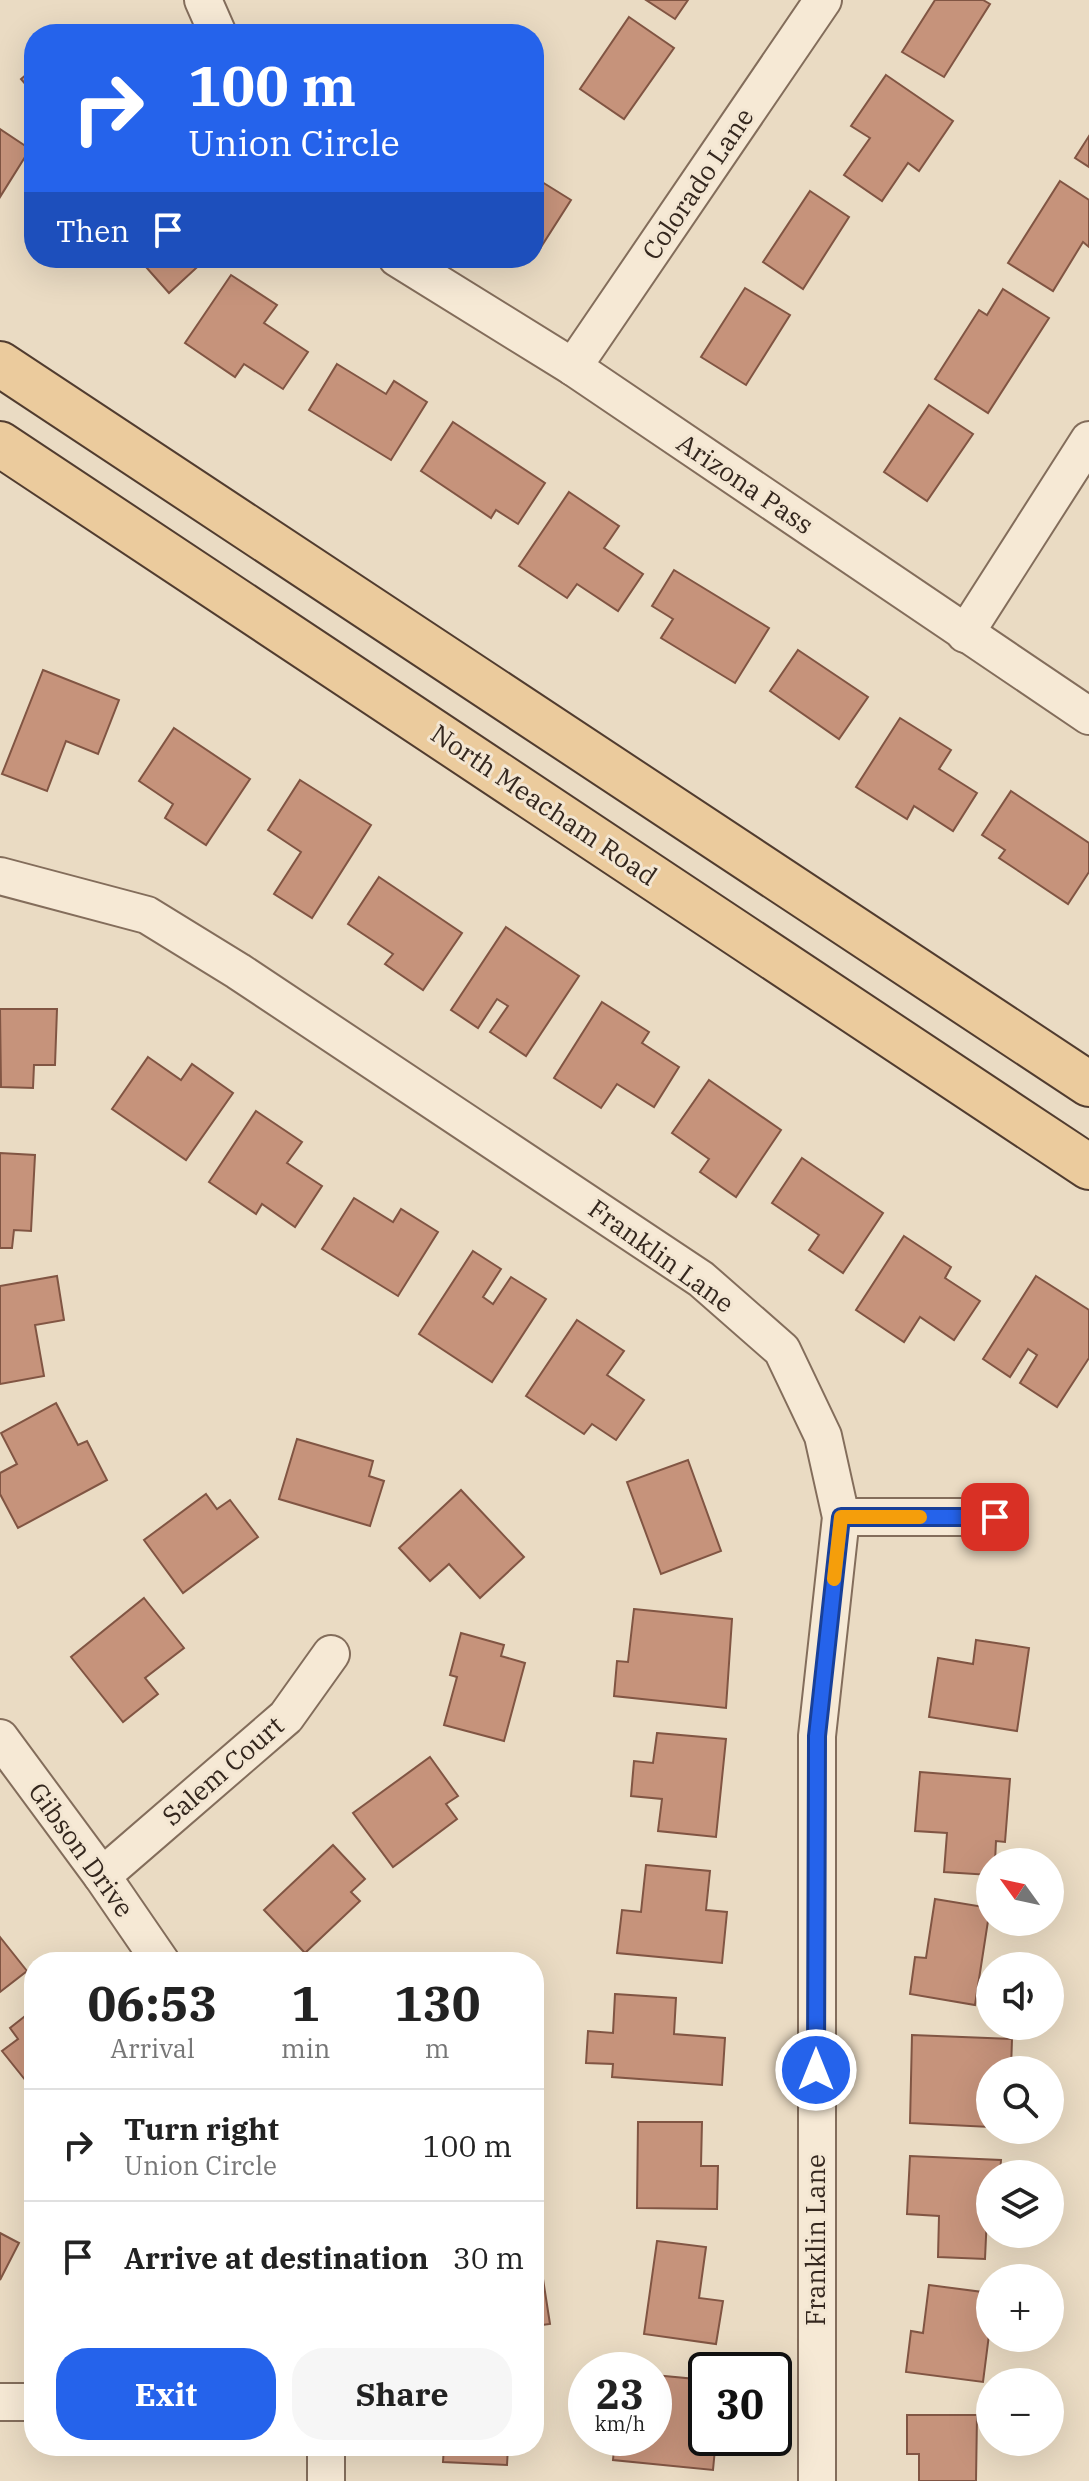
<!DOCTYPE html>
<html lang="en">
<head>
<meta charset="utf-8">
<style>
	body { margin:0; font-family:"IBM Plex Serif",serif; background:#f6f6f6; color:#222; height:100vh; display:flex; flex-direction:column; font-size:30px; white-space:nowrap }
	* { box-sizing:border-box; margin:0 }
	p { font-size:26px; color:#767676 }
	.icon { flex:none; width:44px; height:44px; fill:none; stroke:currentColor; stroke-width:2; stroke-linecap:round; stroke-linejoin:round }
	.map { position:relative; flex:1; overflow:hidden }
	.details { position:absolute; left:24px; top:1952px; width:520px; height:504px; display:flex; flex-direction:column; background:#fff; border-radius:32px; box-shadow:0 8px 32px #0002 }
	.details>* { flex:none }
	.top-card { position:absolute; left:24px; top:24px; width:520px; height:244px; border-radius:32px; box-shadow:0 8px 32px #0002; background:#2563eb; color:#fff; overflow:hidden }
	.needle { width:52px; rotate:303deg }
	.tools { position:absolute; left:976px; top:1848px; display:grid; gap:16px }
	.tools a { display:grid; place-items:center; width:88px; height:88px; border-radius:50%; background:#fff; box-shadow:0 8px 32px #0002; font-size:40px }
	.speed { position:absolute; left:568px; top:2352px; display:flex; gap:16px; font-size:40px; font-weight:700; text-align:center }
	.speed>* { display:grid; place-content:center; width:104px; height:104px; border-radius:50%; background:#fff; box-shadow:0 8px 32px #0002; line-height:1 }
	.speed small { font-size:20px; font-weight:400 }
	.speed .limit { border:4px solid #111; border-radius:12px; background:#fff; color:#111 }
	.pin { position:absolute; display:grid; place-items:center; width:68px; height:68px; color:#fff; margin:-34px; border-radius:16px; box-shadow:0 4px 12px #0006 }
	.me { position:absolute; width:88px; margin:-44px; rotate:0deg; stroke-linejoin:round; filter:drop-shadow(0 0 6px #0008) }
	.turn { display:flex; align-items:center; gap:28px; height:168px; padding:0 32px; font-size:36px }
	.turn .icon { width:104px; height:104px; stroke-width:2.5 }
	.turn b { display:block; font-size:56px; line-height:68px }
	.then { display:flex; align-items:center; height:76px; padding:0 32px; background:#0003; gap:16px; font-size:30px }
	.eta { display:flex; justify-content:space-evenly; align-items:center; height:136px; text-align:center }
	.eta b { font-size:48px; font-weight:700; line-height:56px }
	.action { display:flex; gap:16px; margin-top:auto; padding:16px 32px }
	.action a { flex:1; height:92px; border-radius:32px; background:#2563eb; color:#fff; font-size:32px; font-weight:700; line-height:92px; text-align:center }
	.action a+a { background:#f6f6f6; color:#222 }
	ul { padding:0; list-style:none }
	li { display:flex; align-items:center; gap:24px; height:112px; padding:0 32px; border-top:2px solid #e0e0e0 }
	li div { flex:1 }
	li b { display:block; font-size:30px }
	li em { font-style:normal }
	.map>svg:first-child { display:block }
	.building { fill:#c6937b; stroke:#815543; stroke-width:2 }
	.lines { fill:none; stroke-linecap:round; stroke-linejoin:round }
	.minor-casing { stroke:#836d5b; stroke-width:40 }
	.major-casing { stroke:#513c2f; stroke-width:48 }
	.minor { stroke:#f6e9d5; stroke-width:36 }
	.major { stroke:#ebcb9d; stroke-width:44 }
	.route-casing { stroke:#184099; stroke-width:20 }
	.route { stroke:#2563eb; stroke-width:14 }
	.slow { stroke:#f59e0b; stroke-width:14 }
	.labels { text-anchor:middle; stroke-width:6; stroke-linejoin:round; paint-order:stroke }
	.street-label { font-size:26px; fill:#34271e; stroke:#f3e6d2 }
</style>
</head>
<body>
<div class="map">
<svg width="1089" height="2481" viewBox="0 0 1089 2481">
	<rect width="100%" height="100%" fill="#eadbc3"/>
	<g class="building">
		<polygon points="646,0 688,0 675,19"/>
		<polygon points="935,0 983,0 990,4 944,77 902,52"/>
		<polygon points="629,17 674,48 624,119 580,89"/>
		<polygon points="34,68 34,94 21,79"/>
		<polygon points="886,75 953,121 919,171 908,163 882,201 844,175 870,138 851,126"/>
		<polygon points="0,129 30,149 0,197"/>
		<polygon points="1089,136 1089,167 1075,158"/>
		<polygon points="534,177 571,200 541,247 534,242"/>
		<polygon points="1060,181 1089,200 1089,247 1083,242 1053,291 1008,263"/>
		<polygon points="810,191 849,217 803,289 763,262"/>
		<polygon points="138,258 207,258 169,293"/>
		<polygon points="231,275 277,305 264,323 308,352 283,389 244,364 235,377 185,343"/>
		<polygon points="745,288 790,315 746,385 701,357"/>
		<polygon points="1003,289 1049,318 988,413 935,379 979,310 987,315"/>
		<polygon points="337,364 386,394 394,381 427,402 391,460 309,410"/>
		<polygon points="929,405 973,434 927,501 884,472"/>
		<polygon points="453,422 545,483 518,524 496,510 491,518 421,471"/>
		<polygon points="569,492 619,526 604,548 643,574 618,611 577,584 567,598 519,566"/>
		<polygon points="674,570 769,628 735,683 661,638 673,619 652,606"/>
		<polygon points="798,650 868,697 839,739 770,691"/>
		<polygon points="43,670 119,700 98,754 66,741 47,791 2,774"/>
		<polygon points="900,718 951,750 939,769 977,793 953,831 914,806 907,819 856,787"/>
		<polygon points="174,728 250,779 206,845 165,818 173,804 139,781"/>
		<polygon points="300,780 371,825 312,918 274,894 301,852 268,830"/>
		<polygon points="1011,791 1089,843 1089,872 1068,904 999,858 1005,850 982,835"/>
		<polygon points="379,877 462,933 423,990 385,964 393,954 348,924"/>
		<polygon points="506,927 579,976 526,1056 490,1032 508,1006 497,999 478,1028 451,1010"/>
		<polygon points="602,1002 649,1032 642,1043 679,1067 654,1107 617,1084 601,1108 554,1078"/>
		<polygon points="0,1009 57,1009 55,1065 34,1065 33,1088 1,1087"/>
		<polygon points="148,1057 181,1080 192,1064 233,1093 186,1160 112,1109"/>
		<polygon points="709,1080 781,1130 736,1197 700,1172 709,1159 672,1133"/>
		<polygon points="256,1111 302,1142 287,1163 322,1186 295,1227 262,1204 256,1214 209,1182"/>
		<polygon points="0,1153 35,1155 31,1231 14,1230 12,1248 0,1248"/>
		<polygon points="802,1158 883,1213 843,1273 809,1250 819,1235 772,1203"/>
		<polygon points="354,1198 393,1222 401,1209 438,1232 398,1296 322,1249"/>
		<polygon points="904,1236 951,1267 945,1278 980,1301 954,1340 920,1317 904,1342 856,1310"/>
		<polygon points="473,1251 501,1269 483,1297 493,1304 511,1277 546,1299 492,1382 419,1334"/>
		<polygon points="57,1276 64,1320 35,1325 44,1376 0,1384 0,1286"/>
		<polygon points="1036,1276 1089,1310 1089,1358 1057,1407 1020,1383 1037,1355 1028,1349 1010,1377 983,1359"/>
		<polygon points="577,1320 624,1351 607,1375 644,1400 616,1440 592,1424 584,1434 526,1396"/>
		<polygon points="56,1403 78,1445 87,1441 107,1480 18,1528 0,1494 0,1473 17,1464 1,1433"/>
		<polygon points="297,1439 373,1461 369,1476 384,1481 370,1526 279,1499"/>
		<polygon points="688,1460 721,1551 661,1574 627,1482"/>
		<polygon points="461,1490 524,1557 480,1598 449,1564 430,1581 399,1548"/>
		<polygon points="206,1494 217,1509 230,1500 258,1537 183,1593 144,1540"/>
		<polygon points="144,1598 184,1648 145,1678 158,1694 123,1722 71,1657"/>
		<polygon points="634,1609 732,1619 726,1708 614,1696 617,1661 628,1662"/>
		<polygon points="461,1633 504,1645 501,1656 525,1663 504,1741 444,1725 457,1677 450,1675"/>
		<polygon points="976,1640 1029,1648 1017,1731 929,1717 938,1658 973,1664"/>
		<polygon points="657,1733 726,1739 716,1837 658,1831 662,1799 631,1796 634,1761 653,1763"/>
		<polygon points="430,1757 458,1796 446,1804 457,1819 393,1867 353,1813"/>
		<polygon points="920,1772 1010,1779 1005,1842 996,1841 995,1862 990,1862 990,1875 944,1872 947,1833 915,1831"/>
		<polygon points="333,1845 365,1879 351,1892 360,1901 305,1953 264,1910"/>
		<polygon points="646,1865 710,1871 706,1910 727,1912 722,1963 617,1953 622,1910 641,1912"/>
		<polygon points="935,1899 990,1908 975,2005 910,1994 915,1957 926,1958"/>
		<polygon points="0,1937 27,1971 0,1992"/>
		<polygon points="615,1994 676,1998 674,2034 725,2038 722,2085 612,2077 613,2064 586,2063 588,2031 613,2033"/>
		<polygon points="34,2009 34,2091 2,2051 18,2039 10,2028"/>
		<polygon points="912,2035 1012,2039 1011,2070 990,2070 990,2127 910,2123"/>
		<polygon points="638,2122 702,2122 701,2166 718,2166 717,2209 637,2208"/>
		<polygon points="910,2156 1001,2160 1000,2174 990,2174 990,2215 987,2215 985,2259 938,2257 939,2216 907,2214"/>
		<polygon points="0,2233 19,2243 0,2280"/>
		<polygon points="657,2241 706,2247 699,2298 723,2301 716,2344 644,2334"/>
		<polygon points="543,2279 550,2324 534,2326 534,2281"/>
		<polygon points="929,2285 990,2293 990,2327 983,2382 906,2372 911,2331 923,2333"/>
		<polygon points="654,2375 706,2380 706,2438 716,2438 713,2470 613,2460 615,2438 654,2438"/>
		<polygon points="907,2415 977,2415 976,2481 919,2481 919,2454 907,2454"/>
		<polygon points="444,2446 508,2446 507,2465 443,2462"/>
	</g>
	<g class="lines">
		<defs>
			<g id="minor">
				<polyline points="203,0 218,34"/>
				<polyline points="397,258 573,367 1089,716"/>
				<polyline points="573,367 823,0"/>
				<polyline points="965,634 1089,440"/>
				<polyline points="0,876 147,915 238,971 701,1279 782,1350 823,1436 841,1517 817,1736 817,2481"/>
				<polyline points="841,1517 995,1517"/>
				<polyline points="0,1738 102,1876 161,1962"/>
				<polyline points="102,1876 286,1717 331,1654"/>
				<polyline points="0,2402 34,2402"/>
				<polyline points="326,2481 326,2446"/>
			</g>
			<g id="major">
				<polyline points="0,364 1089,1084"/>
				<polyline points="0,444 1089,1167"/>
			</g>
		</defs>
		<use href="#minor" class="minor-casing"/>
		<use href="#major" class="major-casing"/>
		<use href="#minor" class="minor"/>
		<use href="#major" class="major"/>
	</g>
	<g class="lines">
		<defs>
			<polyline id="route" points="816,2070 817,1736 841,1517 995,1517"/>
		</defs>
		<use href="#route" class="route-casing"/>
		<use href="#route" class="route"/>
		<polyline class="slow" points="834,1579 841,1517 920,1517"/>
	</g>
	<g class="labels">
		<g class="street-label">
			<text transform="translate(698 184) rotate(-56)" y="9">Colorado Lane</text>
			<text transform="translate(745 484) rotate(34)" y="9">Arizona Pass</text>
			<text transform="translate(544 805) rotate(34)" y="9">North Meacham Road</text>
			<text transform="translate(661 1256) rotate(36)" y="9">Franklin Lane</text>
			<text transform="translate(223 1771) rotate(-41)" y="9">Salem Court</text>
			<text transform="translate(81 1850) rotate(54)" y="9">Gibson Drive</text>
			<text transform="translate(816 2240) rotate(-90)" y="9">Franklin Lane</text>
		</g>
	</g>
</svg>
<div class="tools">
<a><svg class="needle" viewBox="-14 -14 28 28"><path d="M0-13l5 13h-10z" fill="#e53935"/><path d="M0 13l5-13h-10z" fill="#767676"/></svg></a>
<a><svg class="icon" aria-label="sound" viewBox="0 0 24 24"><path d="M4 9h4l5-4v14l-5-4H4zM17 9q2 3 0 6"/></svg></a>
<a><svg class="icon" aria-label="search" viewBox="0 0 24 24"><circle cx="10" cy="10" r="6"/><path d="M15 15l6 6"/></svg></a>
<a><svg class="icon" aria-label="layers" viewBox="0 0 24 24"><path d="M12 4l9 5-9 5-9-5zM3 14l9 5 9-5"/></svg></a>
<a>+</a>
<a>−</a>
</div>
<div class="speed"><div>23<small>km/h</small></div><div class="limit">30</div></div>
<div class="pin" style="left:995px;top:1517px;background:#d93025"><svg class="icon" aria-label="arrive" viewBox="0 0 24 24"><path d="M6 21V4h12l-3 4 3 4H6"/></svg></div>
<svg class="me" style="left:816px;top:2070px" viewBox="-20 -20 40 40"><circle r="17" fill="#2563eb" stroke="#fff" stroke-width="3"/><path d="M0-11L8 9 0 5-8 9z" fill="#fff"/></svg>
<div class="top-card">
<div class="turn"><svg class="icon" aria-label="right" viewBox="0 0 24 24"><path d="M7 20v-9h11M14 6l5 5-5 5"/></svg><div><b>100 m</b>Union Circle</div></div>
<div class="then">Then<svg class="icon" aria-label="arrive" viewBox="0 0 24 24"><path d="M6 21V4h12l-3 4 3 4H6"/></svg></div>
</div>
<section class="details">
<div class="eta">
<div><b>06:53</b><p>Arrival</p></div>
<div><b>1</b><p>min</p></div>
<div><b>130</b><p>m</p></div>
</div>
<ul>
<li><svg class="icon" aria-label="right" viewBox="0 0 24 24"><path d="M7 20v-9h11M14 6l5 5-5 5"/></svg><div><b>Turn right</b><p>Union Circle</p></div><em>100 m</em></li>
<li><svg class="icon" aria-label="arrive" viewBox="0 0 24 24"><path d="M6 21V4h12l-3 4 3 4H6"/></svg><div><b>Arrive at destination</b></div><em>30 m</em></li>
</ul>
<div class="action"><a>Exit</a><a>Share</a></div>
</section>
</div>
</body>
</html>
